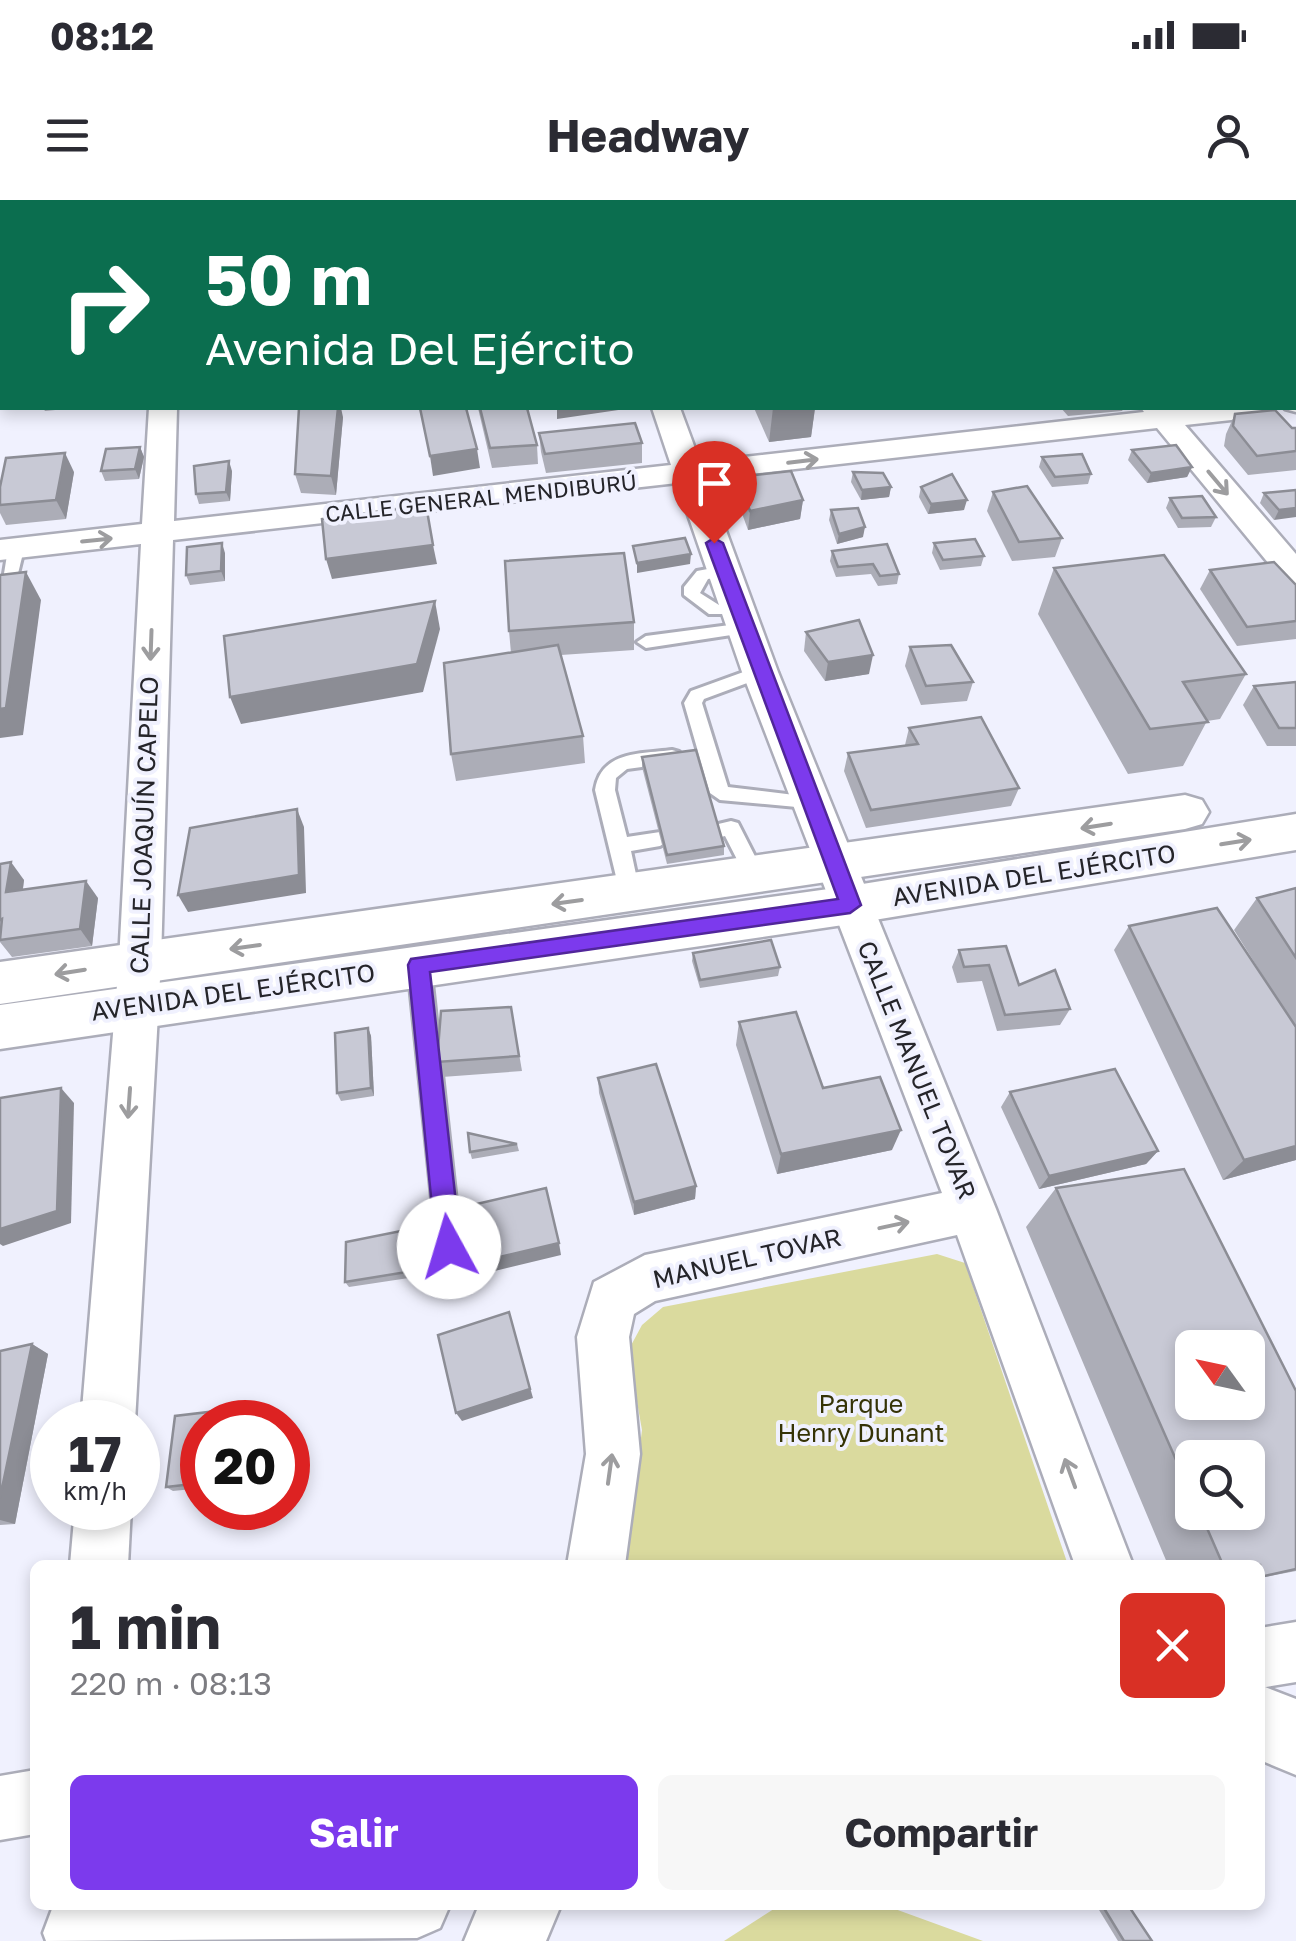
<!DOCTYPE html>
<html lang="es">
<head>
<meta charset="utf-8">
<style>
	body { margin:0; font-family:"Golos Text",sans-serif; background:#f7f7f7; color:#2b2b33; height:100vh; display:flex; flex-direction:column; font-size:38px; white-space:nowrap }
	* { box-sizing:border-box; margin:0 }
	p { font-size:32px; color:#7c7c81 }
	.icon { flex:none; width:55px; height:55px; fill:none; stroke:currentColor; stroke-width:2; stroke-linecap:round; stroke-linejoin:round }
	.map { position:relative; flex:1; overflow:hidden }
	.sheet { position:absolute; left:30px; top:1360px; width:1235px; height:350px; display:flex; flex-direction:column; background:#fff; border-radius:15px; box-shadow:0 5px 15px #0003 }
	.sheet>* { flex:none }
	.hud { position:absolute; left:0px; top:0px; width:1298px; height:210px; box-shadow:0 5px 15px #0003; background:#0b6e4f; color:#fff; overflow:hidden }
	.needle { width:65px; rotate:303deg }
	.controls { position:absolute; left:1175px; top:1130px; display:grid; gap:20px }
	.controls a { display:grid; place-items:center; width:90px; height:90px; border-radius:15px; background:#fff; box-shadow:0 5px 15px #0003; font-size:50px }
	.speed { position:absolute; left:30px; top:1200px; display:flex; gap:20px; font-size:50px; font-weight:700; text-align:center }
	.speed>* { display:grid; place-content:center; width:130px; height:130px; border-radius:50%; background:#fff; box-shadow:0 5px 15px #0003; line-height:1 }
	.speed small { font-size:25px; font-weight:400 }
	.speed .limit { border:15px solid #d22; background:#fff; color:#111 }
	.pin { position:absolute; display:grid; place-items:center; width:85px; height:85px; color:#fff; margin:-102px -42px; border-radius:50% 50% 50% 0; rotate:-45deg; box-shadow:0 0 10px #0007 }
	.pin .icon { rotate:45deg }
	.me { position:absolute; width:110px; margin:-55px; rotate:354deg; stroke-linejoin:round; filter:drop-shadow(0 0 8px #0008) }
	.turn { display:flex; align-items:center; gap:35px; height:210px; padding:0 40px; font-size:45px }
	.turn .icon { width:130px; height:130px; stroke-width:2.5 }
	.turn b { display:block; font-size:70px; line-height:85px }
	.round { display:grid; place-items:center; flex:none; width:105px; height:105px; border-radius:15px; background:#f7f7f7 }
	.head { display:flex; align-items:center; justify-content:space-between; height:170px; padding:0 40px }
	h1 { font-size:60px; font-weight:700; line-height:75px }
	.action { display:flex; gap:20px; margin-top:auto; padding:20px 40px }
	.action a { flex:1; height:115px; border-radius:15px; background:#7c3aed; color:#fff; font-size:40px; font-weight:700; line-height:115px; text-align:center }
	.action a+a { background:#f7f7f7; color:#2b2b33 }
	.status { display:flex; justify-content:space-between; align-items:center; height:70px; padding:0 50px; background:#fff; direction:ltr }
	.status svg { height:28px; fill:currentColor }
	header { display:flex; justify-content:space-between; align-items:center; height:130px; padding:0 40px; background:#fff; font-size:45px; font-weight:700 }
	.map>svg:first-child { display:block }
	.green { fill:#dada9e }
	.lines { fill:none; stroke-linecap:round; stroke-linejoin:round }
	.service-casing { stroke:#acadb9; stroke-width:6 }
	.minor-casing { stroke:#acadb9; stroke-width:5 }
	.tertiary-casing { stroke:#acadb9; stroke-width:5 }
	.secondary-casing { stroke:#acadb9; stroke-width:5 }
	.service { fill:#fff; fill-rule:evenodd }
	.minor { fill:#fff; fill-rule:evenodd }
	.tertiary { fill:#fff; fill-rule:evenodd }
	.secondary { fill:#fff; fill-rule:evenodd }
	.wall { fill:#acadb7; fill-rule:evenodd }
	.shaded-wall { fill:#8c8d95 }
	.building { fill:#c8c9d5; stroke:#8c8d95; stroke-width:2.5; fill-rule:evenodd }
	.oneway { stroke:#9d9d9f }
	.route { fill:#7c3aed; stroke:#51269a; stroke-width:2.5 }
	.labels { text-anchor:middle; stroke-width:8; stroke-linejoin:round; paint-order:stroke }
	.far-street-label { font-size:22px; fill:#25252a; stroke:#f0f1fe }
	.street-label { font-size:25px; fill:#25252a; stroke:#f0f1fe }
	.park-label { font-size:25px; fill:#353306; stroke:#f0f1fe }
</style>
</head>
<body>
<div class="status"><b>08:12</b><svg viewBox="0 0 49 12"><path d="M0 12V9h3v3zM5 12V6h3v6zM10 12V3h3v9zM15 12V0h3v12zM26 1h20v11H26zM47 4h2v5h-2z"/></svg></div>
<header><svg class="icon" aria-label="menu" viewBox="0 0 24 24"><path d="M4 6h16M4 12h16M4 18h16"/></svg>Headway<svg class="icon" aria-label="person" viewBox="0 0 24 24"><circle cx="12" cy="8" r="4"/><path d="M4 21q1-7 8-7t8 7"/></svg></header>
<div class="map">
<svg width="1296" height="1741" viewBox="0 0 1296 1741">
	<rect width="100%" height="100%" fill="#f0f1fe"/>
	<g class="green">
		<polygon points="937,1054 965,1063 1068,1365 625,1365 642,1230 628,1151 642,1125 663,1107"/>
		<polygon points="780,1705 884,1705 983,1741 724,1741"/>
	</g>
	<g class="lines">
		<defs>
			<g id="service">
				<polygon points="1245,0 1258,0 1260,2 1247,2"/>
				<rect x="1295" y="69" width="1" height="9"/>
				<polygon points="16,344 24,349 13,394 5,399 0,398 8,349"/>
				<polygon points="724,366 732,371 730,375 708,379 700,393 719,405 744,406 744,414 709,414 684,395 684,387 697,371"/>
				<polygon points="745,423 753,428 751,432 646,448 637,442 646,436"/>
				<polygon points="760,466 766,468 766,476 704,499 702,503 728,587 811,597 821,604 818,609 720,600 710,593 684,503 691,491"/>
				<path d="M672,550L679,552V562L627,569L616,578L615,590L627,637L660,632L670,639L660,646L631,651L640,693L630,701L620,693L595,590C601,551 640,554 672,550Z"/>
				<polygon points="731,621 738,623 765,676 762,681 748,681 725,636 717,638 707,631 710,626"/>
				<polygon points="419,756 430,765 461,1047 458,1055 449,1059 440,1055 437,1047 408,765"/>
			</g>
			<g id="minor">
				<polygon points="164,0 188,0 188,2 165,2"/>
				<polygon points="579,0 603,0 604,2 581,2"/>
				<polygon points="982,0 1006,0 1008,2 984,2"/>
				<rect x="0" y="112" width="2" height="16"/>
				<polygon points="1295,194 1296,212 1285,209 1295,208"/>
				<polygon points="149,208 177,208 174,321 671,265 652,208 680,208 700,262 1144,212 1141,208 1273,208 1269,214 1259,217 1185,225 1296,354 1296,385 1284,382 1157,228 707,279 778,472 996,1009 1133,1365 1075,1365 957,1035 655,1101 634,1114 629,1137 640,1254 625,1365 567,1365 586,1254 577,1137 594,1082 645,1055 942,993 742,472 677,283 173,340 161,761 135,1222 81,1222 119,761 141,344 0,360 0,340 142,324"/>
				<polygon points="75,1308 131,1308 128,1365 70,1365"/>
				<polygon points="1296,1422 1296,1482 1260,1488 1260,1428"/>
				<polygon points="35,1570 35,1634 0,1640 0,1576"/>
				<polygon points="63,1705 450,1705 440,1728 417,1738 46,1741 43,1733 52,1709"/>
			</g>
			<g id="tertiary">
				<polygon points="1260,1485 1296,1499 1296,1575 1260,1560"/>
				<polygon points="479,1705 561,1705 546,1741 464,1741"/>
			</g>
			<g id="secondary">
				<polygon points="1185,595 1202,600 1209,612 1202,624 1185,629 0,804 0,762"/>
				<polygon points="1296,614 1296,650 850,724 0,849 0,805 850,686"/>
			</g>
		</defs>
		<use href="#service" class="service-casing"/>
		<use href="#minor" class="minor-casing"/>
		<use href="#tertiary" class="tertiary-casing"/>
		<use href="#secondary" class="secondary-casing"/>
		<use href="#service" class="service"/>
		<use href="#minor" class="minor"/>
		<use href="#tertiary" class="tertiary"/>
		<use href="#secondary" class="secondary"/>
	</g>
	<g class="wall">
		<polygon points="186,0 409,0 379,2 187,2"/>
		<polygon points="651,0 694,0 694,2 652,2"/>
		<polygon points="775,0 979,0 978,2 759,2"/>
		<polygon points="1029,0 1105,0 1105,2 1031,2"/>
		<polygon points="1288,0 1296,0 1296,46 1295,2 1287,2"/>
		<rect x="0" y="26" width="2" height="80"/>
		<polygon points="43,208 76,208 45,211"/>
		<polygon points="478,208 527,208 537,245 538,264 492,268"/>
		<polygon points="754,208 815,208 811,237 769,242"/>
		<polygon points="1061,208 1124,208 1122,211 1068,216"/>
		<polygon points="1235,214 1292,228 1296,228 1296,270 1248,275 1224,246 1226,234"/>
		<polygon points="343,217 336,295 301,293 295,274"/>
		<polygon points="539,233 642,243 642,263 546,273 541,252"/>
		<polygon points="140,247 144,257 139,279 105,281 101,271"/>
		<polygon points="1132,250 1192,267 1187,277 1147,283 1128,260"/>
		<polygon points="1042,257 1091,274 1088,284 1052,287 1039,267"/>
		<polygon points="232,271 230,301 199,304 196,294"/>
		<polygon points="74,272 66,319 6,325 0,313 0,287"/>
		<polygon points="853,272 891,287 889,297 861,300 851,282"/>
		<polygon points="738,277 803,300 800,319 748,330 736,297"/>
		<polygon points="921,287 964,310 928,314 919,297"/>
		<polygon points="1296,290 1274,320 1260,303 1264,293"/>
		<polygon points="993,292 1062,338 1055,357 1012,361 987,311"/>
		<polygon points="1170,298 1216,317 1211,327 1178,328 1166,308"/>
		<polygon points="831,310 863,337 837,344 829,320"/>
		<polygon points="934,343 984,356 981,366 940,370 932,353"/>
		<polygon points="887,344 899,374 897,384 878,386 871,374 836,377 830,361 832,351"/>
		<polygon points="225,353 225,381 190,385 186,375"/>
		<polygon points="1054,368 1246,474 1220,519 1207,521 1183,566 1128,574 1038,414"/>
		<polygon points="1210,370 1296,385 1296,439 1237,446 1200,389"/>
		<polygon points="634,422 634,450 561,455 583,536 585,563 456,581 451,554 511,453 509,431"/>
		<polygon points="806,432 869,474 825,481 804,451"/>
		<polygon points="910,447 973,482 967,501 921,505 905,466"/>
		<polygon points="1296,482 1296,546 1267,546 1243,505 1254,486"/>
		<polygon points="909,528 1019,588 1011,606 866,628 844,571 848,553 905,545"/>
		<polygon points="642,557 724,646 724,655 667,664 642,567"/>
		<polygon points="0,664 24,680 23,689 98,698 92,746 12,757 0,742"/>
		<polygon points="1296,688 1296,960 1223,980 1114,750 1129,726 1280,803 1234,730 1257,698"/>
		<polygon points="1006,746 1019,785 1070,809 1060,825 997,831 982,781 957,783 952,767 959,750"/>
		<polygon points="693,753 780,767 778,776 700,788 692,761"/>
		<polygon points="511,807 522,871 442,877 437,862"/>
		<polygon points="739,822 823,888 892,950 777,974 736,845"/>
		<polygon points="368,828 371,836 374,896 341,901 337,893"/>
		<polygon points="598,878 696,986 695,999 634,1015 599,893"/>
		<polygon points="1010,892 1158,951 1146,964 1039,989 1001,907"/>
		<polygon points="517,944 519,951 472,959 470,952"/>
		<path d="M1056,988L1296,1191V1371L1260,1378V1365H1168L1026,1027ZM1192,1258L1248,1312H1192Z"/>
		<polygon points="416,1028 419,1035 422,1076 349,1087 345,1082"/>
		<polygon points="32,1144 48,1154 15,1324 0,1325 0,1151"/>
		<polygon points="217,1211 223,1216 222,1222 202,1222 202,1288 173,1291 166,1287 175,1216"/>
		<polygon points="1096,1705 1128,1705 1152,1741 1118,1741"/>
	</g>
	<g class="shaded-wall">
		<polygon points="60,0 94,0 95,2 61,2"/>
		<polygon points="114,0 130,0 129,2 113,2"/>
		<rect x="712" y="0" width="31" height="2"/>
		<rect x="1046" y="0" width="59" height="2"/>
		<polygon points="0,133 2,139 2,160 0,176"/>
		<polygon points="338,208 341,208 343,217 336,295 331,276"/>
		<polygon points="557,208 632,208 557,219"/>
		<polygon points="773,208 815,208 811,237 769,242"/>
		<polygon points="140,247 144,257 139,279 135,269"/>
		<polygon points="477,249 480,268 433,276 430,256"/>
		<polygon points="65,253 74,272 66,319 56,300"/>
		<polygon points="229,261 232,271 230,301 226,292"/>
		<polygon points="1192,267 1187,277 1147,283 1151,273"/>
		<polygon points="891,287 889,297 861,300 862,290"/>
		<polygon points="803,300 800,319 748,330 750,311"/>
		<polygon points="967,300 964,310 928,314 931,304"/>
		<polygon points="1296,308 1296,317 1274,320 1279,310"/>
		<polygon points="865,327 863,337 837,344 839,334"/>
		<polygon points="222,343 225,353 225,381 221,371"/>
		<polygon points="433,345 437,364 332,379 326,359"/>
		<polygon points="691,354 690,364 637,373 637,363"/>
		<polygon points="26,372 41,400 23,535 0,538 0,509"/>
		<polygon points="435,401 440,429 423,492 241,524 230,497"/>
		<polygon points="873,455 869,474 825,481 828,462"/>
		<polygon points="297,609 304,627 306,693 188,712 178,695"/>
		<polygon points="11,662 24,680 20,709 6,692"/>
		<polygon points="86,681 98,698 92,746 80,729"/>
		<polygon points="368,828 371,836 374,896 371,888"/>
		<polygon points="61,888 74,903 71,1023 3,1046 0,1044 0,1029"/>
		<polygon points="901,930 892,950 777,974 781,954"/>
		<polygon points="1296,946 1296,960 1223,980 1244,960"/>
		<polygon points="1158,951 1146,964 1039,989 1049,976"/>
		<polygon points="696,986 695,999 634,1015 634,1002"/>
		<polygon points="416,1028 419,1035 422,1076 419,1070"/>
		<polygon points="559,1043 561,1055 470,1077 465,1065"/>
		<polygon points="512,1123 533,1198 462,1221 456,1213"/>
		<polygon points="32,1144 48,1154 15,1324 0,1320 0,1298"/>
		<polygon points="217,1211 223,1216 222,1222 216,1222"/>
	</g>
	<g class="building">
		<polygon points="93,0 114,0 113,2 93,2"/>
		<polygon points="455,0 531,0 532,2 456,2"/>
		<polygon points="531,0 575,0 576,2 532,2"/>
		<polygon points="617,0 648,0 649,2 618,2"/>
		<polygon points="775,0 807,0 809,2 759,2"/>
		<polygon points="0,26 2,26 2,59 0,60"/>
		<polygon points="299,208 338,208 331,276 295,274"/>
		<polygon points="420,208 466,208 477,249 430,256"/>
		<polygon points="480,208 527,208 537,245 490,248"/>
		<polygon points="1275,210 1292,228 1296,228 1296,251 1257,256 1233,226 1235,214"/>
		<polygon points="635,223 642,243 545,254 539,233"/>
		<polygon points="1176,245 1192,267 1151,273 1132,250"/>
		<polygon points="140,247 135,269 101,271 106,249"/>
		<polygon points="65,253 56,300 0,305 0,287 6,258"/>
		<polygon points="1082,254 1091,274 1055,277 1042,257"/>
		<polygon points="229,261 226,292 196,294 194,266"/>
		<polygon points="791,271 803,300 750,311 738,277"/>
		<polygon points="853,272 883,273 891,287 862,290"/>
		<polygon points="952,274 967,300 931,304 921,287"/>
		<polygon points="1027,286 1062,338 1019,342 993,292"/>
		<polygon points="1296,290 1296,308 1279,310 1264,293"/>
		<polygon points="1202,296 1216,317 1182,318 1170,298"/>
		<polygon points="426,305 433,345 326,359 322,319"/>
		<polygon points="858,308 865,327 839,334 831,310"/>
		<polygon points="685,338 691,354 637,363 633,346"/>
		<polygon points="975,339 984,356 943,360 934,343"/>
		<polygon points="222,343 221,371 186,375 187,347"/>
		<polygon points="887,344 899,374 880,376 873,364 838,367 832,351"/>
		<polygon points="624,353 634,422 509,431 505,361"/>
		<polygon points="1164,355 1246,474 1183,482 1208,522 1150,529 1054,368"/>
		<polygon points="1274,362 1296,385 1296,421 1247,427 1210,370"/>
		<polygon points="26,372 6,508 0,509 0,375"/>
		<polygon points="435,401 417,464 230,497 224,436"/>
		<polygon points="859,420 873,455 828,462 806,432"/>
		<polygon points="558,445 583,536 451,554 444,463"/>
		<polygon points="951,445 973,482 926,486 910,447"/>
		<polygon points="1296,482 1296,528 1279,528 1254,486"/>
		<polygon points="981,517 1019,588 871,610 848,553 918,544 909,528"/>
		<polygon points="696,550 724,646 667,655 642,557"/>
		<polygon points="297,609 299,675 178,695 190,628"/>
		<polygon points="11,662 6,692 86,681 80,729 0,740 2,719 0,720 0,664"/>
		<polygon points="1296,688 1296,758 1257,698"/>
		<polygon points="1217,708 1296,827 1296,946 1244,960 1129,726"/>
		<polygon points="771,740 780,767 700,780 693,753"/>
		<polygon points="1006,746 1019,785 1055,770 1070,809 1005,815 989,765 964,767 959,750"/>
		<polygon points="511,807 519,856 437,862 441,811"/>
		<polygon points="796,812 823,888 880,877 901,930 781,954 739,822"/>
		<polygon points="368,828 371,888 337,893 335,833"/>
		<polygon points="656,864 696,986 634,1002 598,878"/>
		<polygon points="1115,869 1158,951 1049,976 1010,892"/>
		<polygon points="61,888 57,1011 0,1029 0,898"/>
		<polygon points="468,933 517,944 470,952"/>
		<path d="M1184,969L1296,1191V1369L1260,1377V1365H1223L1200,1312H1248V1258H1192V1296L1056,988ZM1192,1148H1248V1202H1192Z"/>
		<polygon points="546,988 559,1043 465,1065 455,1009"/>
		<polygon points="416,1028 419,1070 345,1082 346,1042"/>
		<polygon points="509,1112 530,1189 456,1213 438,1135"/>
		<polygon points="32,1144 0,1298 0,1151"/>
		<polygon points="217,1211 216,1222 202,1222 202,1283 166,1287 175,1216"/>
		<polygon points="1102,1705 1128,1705 1152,1741 1124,1741"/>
	</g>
	<defs><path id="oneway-shaft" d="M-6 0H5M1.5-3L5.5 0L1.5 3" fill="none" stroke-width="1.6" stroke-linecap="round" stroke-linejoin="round" transform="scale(2.5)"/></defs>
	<g class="oneway">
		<use href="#oneway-shaft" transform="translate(803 261) rotate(-7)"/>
		<use href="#oneway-shaft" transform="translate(1218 283) rotate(50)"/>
		<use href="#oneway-shaft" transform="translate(97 340) rotate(-6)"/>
		<use href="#oneway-shaft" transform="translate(151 445) rotate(92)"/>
		<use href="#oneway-shaft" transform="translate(1096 626) rotate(171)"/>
		<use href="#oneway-shaft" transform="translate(1236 642) rotate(-9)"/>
		<use href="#oneway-shaft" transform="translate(567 702) rotate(172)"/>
		<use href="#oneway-shaft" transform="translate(245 747) rotate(172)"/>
		<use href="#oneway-shaft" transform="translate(70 772) rotate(171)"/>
		<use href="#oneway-shaft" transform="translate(129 903) rotate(94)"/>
		<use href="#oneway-shaft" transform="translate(894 1025) rotate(-12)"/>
		<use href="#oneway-shaft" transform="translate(610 1269) rotate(-82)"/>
		<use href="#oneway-shaft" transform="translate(1070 1273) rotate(-110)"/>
	</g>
	<polygon class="route" points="714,338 723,343 861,705 850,713 430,772 461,1047 458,1056 449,1059 440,1056 436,1047 408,765 411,759 838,699 706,343"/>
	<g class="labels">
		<g class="far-street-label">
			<text transform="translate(481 298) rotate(-6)" y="8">CALLE GENERAL MENDIBURÚ</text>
		</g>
		<g class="street-label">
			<text transform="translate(144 625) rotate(-88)" y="9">CALLE JOAQUÍN CAPELO</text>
			<text transform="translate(1034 675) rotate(-9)" y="9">AVENIDA DEL EJÉRCITO</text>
			<text transform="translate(233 792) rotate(-8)" y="9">AVENIDA DEL EJÉRCITO</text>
			<text transform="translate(917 870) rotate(68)" y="9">CALLE MANUEL TOVAR</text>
			<text transform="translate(747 1058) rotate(-13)" y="9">MANUEL TOVAR</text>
		</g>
		<g class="park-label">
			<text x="861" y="1213">Parque<tspan x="861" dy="29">Henry Dunant</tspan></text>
		</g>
	</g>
</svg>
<div class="controls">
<a><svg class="needle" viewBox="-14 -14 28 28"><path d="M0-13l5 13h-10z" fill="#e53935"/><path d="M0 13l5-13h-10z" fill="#7c7c81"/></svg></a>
<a><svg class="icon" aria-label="search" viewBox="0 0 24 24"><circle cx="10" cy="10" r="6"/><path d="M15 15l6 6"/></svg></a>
</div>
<div class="speed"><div>17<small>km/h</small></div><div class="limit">20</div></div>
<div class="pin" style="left:714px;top:343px;background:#d93025"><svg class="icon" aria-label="arrive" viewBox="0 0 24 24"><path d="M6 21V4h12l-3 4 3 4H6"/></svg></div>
<svg class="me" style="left:449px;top:1047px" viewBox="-20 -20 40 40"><circle r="19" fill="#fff"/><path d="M0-13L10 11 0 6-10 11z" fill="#7c3aed"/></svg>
<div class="hud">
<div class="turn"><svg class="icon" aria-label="right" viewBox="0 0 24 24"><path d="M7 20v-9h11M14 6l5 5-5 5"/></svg><div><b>50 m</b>Avenida Del Ejército</div></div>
</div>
<section class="sheet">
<div class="head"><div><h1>1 min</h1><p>220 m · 08:13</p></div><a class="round" style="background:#d93025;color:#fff"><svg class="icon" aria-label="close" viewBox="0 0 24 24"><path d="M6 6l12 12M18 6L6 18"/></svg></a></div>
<div class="action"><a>Salir</a><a>Compartir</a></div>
</section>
</div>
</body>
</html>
